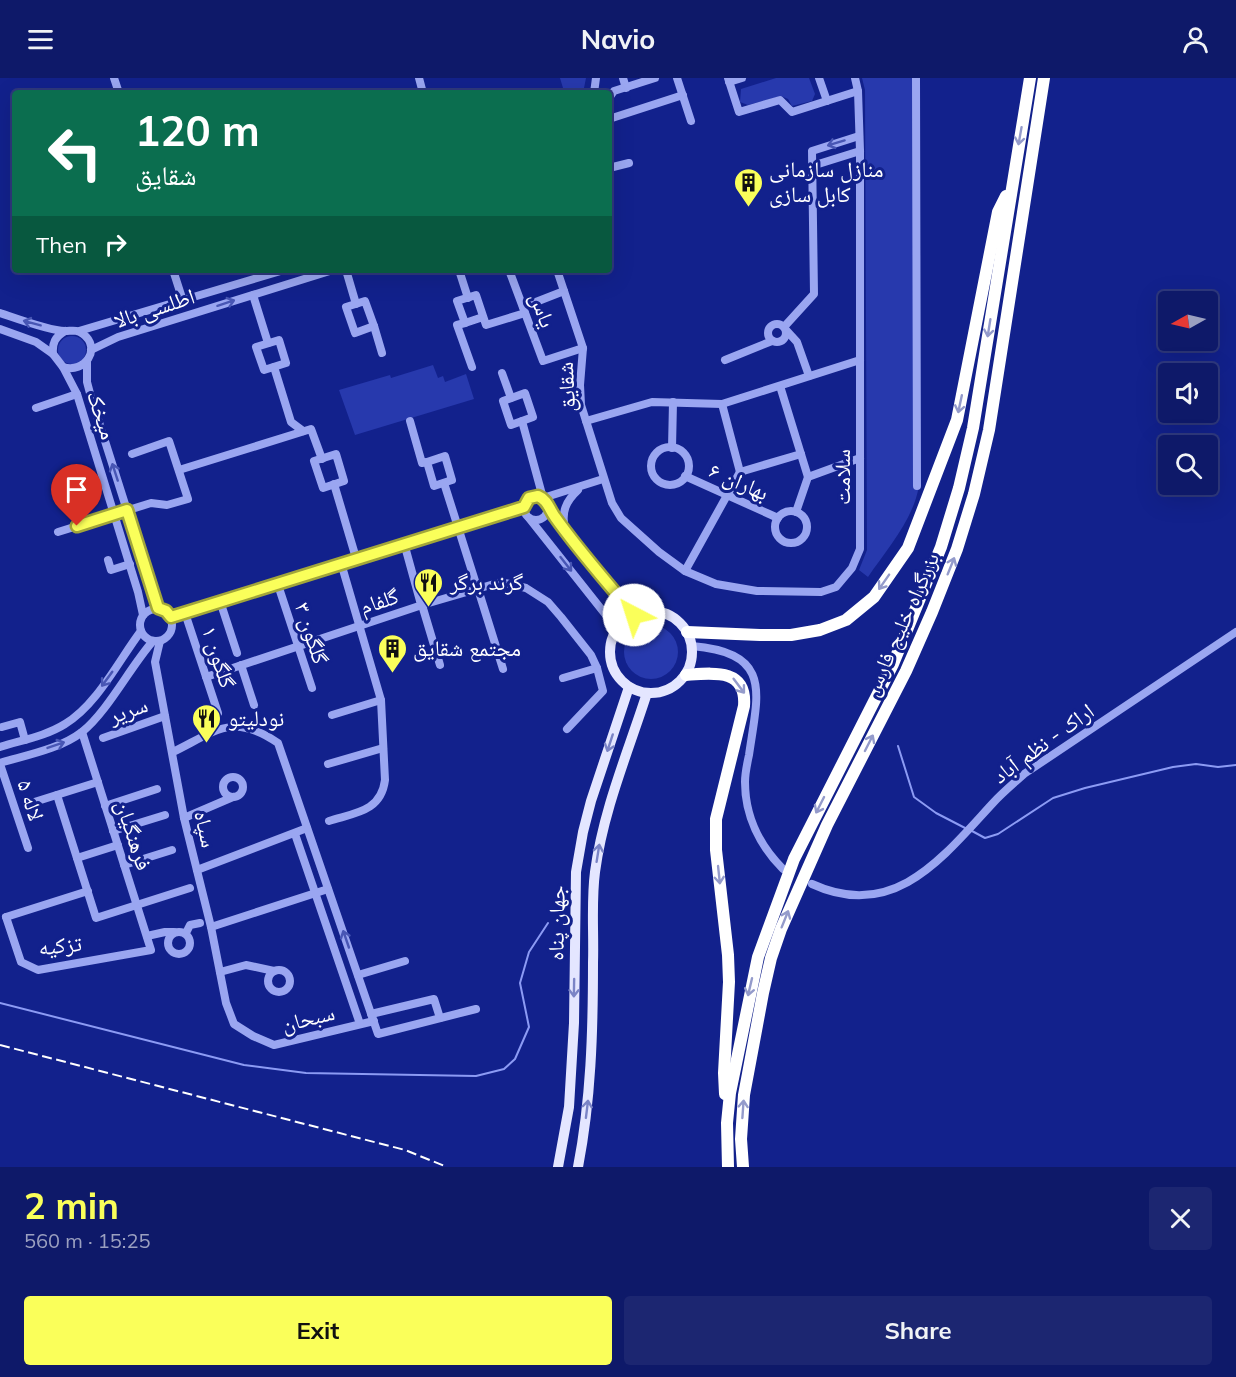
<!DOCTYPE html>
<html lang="en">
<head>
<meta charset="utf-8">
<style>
	body { margin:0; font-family:Mulish,"Noto Naskh Arabic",sans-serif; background:#1c2671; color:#f1f3f6; height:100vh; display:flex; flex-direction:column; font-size:22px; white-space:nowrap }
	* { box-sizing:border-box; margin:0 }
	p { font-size:20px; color:#9ba0c0 }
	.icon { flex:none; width:33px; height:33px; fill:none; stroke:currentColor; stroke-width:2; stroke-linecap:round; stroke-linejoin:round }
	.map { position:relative; height:1089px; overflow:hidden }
	.panel { display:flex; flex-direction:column; background:#0e1969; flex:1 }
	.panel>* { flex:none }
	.hud { position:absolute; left:12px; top:12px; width:600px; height:183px; border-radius:6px; box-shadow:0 6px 24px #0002,0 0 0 2px #2e387d; background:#0b6e4f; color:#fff; overflow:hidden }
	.needle { width:39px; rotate:262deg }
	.tools { position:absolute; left:1158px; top:213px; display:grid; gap:12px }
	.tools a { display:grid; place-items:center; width:60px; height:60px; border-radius:6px; background:#0e1969; box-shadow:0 6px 24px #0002,0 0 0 2px #2e387d; font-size:30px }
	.pin { position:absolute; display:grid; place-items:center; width:51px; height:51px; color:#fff; margin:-62px -26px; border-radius:50% 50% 50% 0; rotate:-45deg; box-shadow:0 0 6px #0007 }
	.pin .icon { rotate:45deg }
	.me { position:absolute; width:66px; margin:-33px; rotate:320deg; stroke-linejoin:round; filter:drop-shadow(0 0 4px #0008) }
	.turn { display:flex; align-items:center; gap:21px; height:126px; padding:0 24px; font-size:27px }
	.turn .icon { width:78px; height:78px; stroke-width:2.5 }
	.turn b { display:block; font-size:42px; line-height:51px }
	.then { display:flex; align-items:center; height:57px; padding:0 24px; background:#0003; gap:12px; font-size:22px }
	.round { display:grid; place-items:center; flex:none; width:63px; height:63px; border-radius:6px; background:#1c2671 }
	.headline { display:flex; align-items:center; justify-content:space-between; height:102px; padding:0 24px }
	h1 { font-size:36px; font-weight:700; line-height:45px; color:#faff5a }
	.button { display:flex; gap:12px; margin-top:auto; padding:12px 24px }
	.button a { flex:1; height:69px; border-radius:6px; background:#faff5a; color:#111; font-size:24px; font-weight:700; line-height:69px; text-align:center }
	.button a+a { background:#1c2671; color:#f1f3f6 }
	header { display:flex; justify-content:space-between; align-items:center; height:78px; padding:0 24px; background:#0e1969; font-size:27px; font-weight:700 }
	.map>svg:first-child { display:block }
	.green { fill:#2739ad }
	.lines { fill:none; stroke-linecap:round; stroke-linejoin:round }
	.stream { stroke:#8c9bf4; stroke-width:2 }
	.minor { stroke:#9aa6f1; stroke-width:8 }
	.major { stroke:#e4e6ff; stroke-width:10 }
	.highway { stroke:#fff; stroke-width:12 }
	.rail { stroke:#fff; stroke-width:2; stroke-dasharray:10 4.5; stroke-linecap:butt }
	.oneway { stroke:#949bcb }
	.oneway2 { stroke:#4856b4 }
	.oneway3 { stroke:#7b84c6 }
	.route-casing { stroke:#a2a63a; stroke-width:15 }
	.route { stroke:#faff5a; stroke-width:10 }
	.labels { text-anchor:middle; stroke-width:6; stroke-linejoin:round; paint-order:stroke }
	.poi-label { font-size:22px; fill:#fff; stroke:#12218c; text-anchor:start }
	.street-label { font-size:22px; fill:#fff; stroke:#12218c }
</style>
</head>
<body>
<header><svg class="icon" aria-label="menu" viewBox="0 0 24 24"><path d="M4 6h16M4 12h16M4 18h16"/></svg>Navio<svg class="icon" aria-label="person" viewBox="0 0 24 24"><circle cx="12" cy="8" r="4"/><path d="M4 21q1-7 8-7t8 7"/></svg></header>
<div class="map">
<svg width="1236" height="1089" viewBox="0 0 1236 1089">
	<rect width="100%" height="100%" fill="#12218c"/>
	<g class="green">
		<polygon points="560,0 586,0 583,15 552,15 555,10 563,10"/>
		<polygon points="776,0 809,0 815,16 812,23 792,28 788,21 781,18 748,27 740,24 741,11"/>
		<path d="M862,0H919V407C914,441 887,471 868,499L859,492L867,472L865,12Z"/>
		<circle cx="72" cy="272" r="14"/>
		<polygon points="433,287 438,300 443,298 445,304 466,296 474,321 355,357 339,312 390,297 391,300"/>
		<circle cx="651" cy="574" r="27"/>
	</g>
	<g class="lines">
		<g class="stream">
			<polyline points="898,668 914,719 936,735 967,751"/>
			<polyline points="972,753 985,760 998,756 1053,720 1085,710 1173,689 1196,686 1218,689 1236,687"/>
			<polyline points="0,925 244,987 306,995 476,998 504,991 515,981 529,949 520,905 529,874 548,845"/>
		</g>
		<g class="minor">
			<polyline points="114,0 118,12"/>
			<polyline points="419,0 423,15"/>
			<polyline points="623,0 626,10"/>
			<polyline points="677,0 691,43"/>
			<polyline points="728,0 739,34 780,22 792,34 858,13"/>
			<polyline points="819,0 827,23"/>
			<polyline points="916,0 917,408"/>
			<polyline points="729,4 742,0"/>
			<polyline points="594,15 596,0"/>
			<polyline points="609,20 614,13 655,0"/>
			<polyline points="609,41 683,17"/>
			<polyline points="812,88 860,73"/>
			<polyline points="609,90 629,85"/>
			<polyline points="173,192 183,223"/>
			<polyline points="346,192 356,226"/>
			<polyline points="459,192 468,220"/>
			<polyline points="509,192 543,283 583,270"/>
			<polyline points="557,192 583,270 580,307 581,327 612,425 621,440 659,474 685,493 716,506 757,513 821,514 836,509 852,490 860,471 860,73 858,13 855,0"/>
			<polyline points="253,217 268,265"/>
			<polygon points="365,223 374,248 355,255 346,229"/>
			<polyline points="523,229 564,213"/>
			<path d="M0,235C15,240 50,253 65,253C72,253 76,251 83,256C102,270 85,296 63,289L53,276C52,265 55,259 65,253"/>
			<polyline points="483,239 465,245 457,223 476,217 486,247 525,235"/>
			<polyline points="465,245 457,247 472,289"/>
			<circle cx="777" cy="255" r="9"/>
			<polyline points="374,248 382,275"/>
			<polyline points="784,249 814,216 812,73 859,58"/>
			<polyline points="0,251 36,264 53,276"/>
			<polyline points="786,252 797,264 809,298"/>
			<polyline points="79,253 284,192"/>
			<polygon points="279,262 286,285 264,292 256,269"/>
			<polyline points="91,272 118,259 333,192"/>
			<polyline points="725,282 772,263"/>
			<polyline points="87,284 87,304 91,319 158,530"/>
			<polyline points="63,289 77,316 138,514 143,537"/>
			<polyline points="274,289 291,344 303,353"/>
			<polyline points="502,295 511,320"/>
			<polyline points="780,308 808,399 796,434"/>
			<polygon points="525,315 533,339 511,347 503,323"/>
			<polyline points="722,326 740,394"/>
			<polyline points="36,330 77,316"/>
			<polyline points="410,343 422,385 427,384"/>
			<polyline points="522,343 543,420 603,401"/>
			<polyline points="586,343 652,324 722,326 860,282"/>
			<circle cx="670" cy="388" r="19"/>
			<polyline points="672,370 673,324"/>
			<polygon points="336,376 344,403 323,410 314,383"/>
			<polygon points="445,378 452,402 434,408 427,384"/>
			<polyline points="179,392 311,351 322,381"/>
			<polyline points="685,398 778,440"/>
			<polyline points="808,399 860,380"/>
			<polyline points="444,405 476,506"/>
			<polyline points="334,406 356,480"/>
			<circle cx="536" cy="430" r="12"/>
			<polyline points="548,425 552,435 566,454 634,537"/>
			<circle cx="791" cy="449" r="16"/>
			<polyline points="529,440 617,551"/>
			<path d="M565,451C561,434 566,423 578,412"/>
			<polyline points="58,454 151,425 167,427 188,421 169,363 132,376"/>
			<polyline points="404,465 420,523"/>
			<polyline points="108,482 111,492 130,486"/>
			<polyline points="685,493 740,394 801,376"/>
			<polyline points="279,510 312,610"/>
			<polyline points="478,511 503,591"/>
			<polyline points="220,523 237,575"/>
			<polyline points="422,527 440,587"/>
			<circle cx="156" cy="547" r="16"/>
			<polyline points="185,535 218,635"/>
			<polyline points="171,539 524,429"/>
			<polyline points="160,563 155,584 184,740 211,849 226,925 234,946 253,958 274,967 374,943"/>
			<path d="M692,568C773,575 758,614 749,677C747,686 745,695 745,704C745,738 760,768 783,791"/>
			<polyline points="241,587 254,627"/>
			<polyline points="206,599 422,527 501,504 526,510 548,524 561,539 591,577 597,590 603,613 567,651"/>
			<polyline points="563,600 597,590"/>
			<polyline points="332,637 381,622"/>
			<polyline points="2,649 20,644 25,662"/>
			<polyline points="103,660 165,638"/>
			<path d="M0,669C22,662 46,658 65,646C97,627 119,582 141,553"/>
			<path d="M173,674C216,653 233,634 278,665L378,956L476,931"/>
			<path d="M0,685C27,677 60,671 82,654C108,633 130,589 153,563"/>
			<polyline points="0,686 28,770"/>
			<polyline points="328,686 383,670"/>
			<circle cx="233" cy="709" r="10"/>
			<polyline points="57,717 96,840 190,810"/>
			<polyline points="28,726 98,704"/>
			<polyline points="105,728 157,711"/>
			<polyline points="184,740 233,719"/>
			<path d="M329,743C354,735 381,734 385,702L381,622L341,485"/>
			<polyline points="113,753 165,737"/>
			<polyline points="295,756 360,946"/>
			<polyline points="77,780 118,767"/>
			<polyline points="124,787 172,772"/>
			<polyline points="197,792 307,750"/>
			<path d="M812,806C894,844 943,779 993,725C1002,715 1013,706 1024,696L1236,554"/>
			<polyline points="6,839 21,884 38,892 151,872 82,654"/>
			<polyline points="6,839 88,813"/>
			<polyline points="211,849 328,811"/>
			<circle cx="179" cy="865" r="11"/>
			<polyline points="186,855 190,847 200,845"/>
			<polyline points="147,858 165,854 174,854"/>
			<circle cx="279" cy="903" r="11"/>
			<polyline points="220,894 246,887 274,893"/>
			<polyline points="358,897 405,883"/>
			<polyline points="371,936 434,921 440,940"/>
		</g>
		<g class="major">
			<circle cx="651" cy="574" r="41"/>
			<polyline points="558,1089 569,1029 574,945 576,794 583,754 591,723 629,609"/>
			<path d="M578,1089C591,1022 593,954 593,885C594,855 591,824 595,794C603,733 628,674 647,615"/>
		</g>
		<g class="highway">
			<polyline points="687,554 760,557 791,557 820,552 846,542 874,519 908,470 957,342 998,134 1006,118"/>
			<path d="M686,597C713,595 747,590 744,628L716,741V772L728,877L729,904L724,995L725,1016"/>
			<polyline points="728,1089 727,1045 730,1015 758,879 794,781 893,586 941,469 959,410 973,350 1030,0"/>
			<polyline points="743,1089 741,1061 744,1017 763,915 771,880 781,851 827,747 906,593 932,534 957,471 974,416 989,352 1044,0"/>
		</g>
		<polyline class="rail" points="0,967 405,1072 447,1089"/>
	</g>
	<defs><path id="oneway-shaft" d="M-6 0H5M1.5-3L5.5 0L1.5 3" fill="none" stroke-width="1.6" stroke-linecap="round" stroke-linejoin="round" transform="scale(1.5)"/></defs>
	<g class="oneway">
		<use href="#oneway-shaft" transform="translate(1020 58) rotate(100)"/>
		<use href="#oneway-shaft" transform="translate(989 250) rotate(99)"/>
		<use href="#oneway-shaft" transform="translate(960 326) rotate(102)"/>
		<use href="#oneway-shaft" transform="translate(951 488) rotate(-68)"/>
		<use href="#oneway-shaft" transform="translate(884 504) rotate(125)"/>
		<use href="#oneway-shaft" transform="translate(739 608) rotate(53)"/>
		<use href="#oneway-shaft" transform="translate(869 665) rotate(-63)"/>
		<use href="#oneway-shaft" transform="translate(820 727) rotate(117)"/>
		<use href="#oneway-shaft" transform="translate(719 797) rotate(84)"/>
		<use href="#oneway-shaft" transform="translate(785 841) rotate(-68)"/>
		<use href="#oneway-shaft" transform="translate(750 909) rotate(103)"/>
		<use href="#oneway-shaft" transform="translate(743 1031) rotate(-86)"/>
	</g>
	<g class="oneway2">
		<use href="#oneway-shaft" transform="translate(836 65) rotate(163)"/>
		<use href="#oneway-shaft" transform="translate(226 225) rotate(-18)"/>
		<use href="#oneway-shaft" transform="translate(32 245) rotate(-165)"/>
		<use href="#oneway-shaft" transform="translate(115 394) rotate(-108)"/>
		<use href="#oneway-shaft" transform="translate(566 486) rotate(52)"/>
		<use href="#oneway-shaft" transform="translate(107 601) rotate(126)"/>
		<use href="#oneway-shaft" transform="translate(56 667) rotate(-19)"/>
		<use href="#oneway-shaft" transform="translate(346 861) rotate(-109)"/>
	</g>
	<g class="oneway3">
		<use href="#oneway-shaft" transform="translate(610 665) rotate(108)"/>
		<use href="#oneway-shaft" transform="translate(598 775) rotate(-81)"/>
		<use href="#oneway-shaft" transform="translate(574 910) rotate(91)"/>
		<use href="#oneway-shaft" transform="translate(587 1031) rotate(-83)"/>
	</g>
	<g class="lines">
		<defs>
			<path id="route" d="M77,448L127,432L158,530L166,533L171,539L524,429L529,420L538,418C548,422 549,431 555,439C579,473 607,504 634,537"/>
		</defs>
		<use href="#route" class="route-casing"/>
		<use href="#route" class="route"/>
	</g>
	<defs>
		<symbol id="building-pin" viewBox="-11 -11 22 30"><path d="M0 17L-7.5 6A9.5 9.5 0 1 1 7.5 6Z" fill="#faff5a" stroke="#12218c"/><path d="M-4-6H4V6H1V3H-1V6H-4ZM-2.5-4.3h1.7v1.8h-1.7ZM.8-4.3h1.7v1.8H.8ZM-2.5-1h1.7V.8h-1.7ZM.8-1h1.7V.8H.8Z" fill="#111"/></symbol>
		<symbol id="restaurant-pin" viewBox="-11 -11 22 30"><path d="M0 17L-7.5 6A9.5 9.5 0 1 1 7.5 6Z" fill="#faff5a" stroke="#12218c"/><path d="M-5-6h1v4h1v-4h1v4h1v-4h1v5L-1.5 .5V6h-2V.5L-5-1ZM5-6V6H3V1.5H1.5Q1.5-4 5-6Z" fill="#111"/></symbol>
	</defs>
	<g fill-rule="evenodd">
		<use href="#building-pin" x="732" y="88" width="33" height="45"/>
		<use href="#restaurant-pin" x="412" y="488" width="33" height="45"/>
		<use href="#building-pin" x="376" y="554" width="33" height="45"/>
		<use href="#restaurant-pin" x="190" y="624" width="33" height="45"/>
	</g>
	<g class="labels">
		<g class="poi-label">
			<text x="769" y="99">منازل سازمانی<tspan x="769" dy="25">کابل سازی</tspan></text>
			<text x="450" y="512">گرند برگر</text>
			<text x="413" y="578">مجتمع شقایق</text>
			<text x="228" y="648">نودلیتو</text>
		</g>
		<g class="street-label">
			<text transform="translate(154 230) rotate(-18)" y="8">اطلسی بالا</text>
			<text transform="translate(543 232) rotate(70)" y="8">یاس</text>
			<text transform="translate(566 309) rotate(-93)" y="8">شقایق</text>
			<text transform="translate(102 337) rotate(72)" y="8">میخک</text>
			<text transform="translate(842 399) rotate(-90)" y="8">سلامت</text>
			<text transform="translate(739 403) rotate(24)" y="8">بهاران ۶</text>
			<text transform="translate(379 523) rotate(-18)" y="8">گلفام</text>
			<text transform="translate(901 546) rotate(-66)" y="8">بزرگراه خلیج فارس</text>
			<text transform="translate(312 555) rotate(72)" y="8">گلگون ۳</text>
			<text transform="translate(219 579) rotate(72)" y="8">گلگون ۱</text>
			<text transform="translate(128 632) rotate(-20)" y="8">سریر</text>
			<text transform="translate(1043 665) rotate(-36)" y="8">اراک - نظم آباد</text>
			<text transform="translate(31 722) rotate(72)" y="8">لاله ۵</text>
			<text transform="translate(206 751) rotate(77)" y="8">سپاه</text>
			<text transform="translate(134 757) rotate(72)" y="8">فرهنگیان</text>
			<text transform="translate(556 845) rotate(-89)" y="8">جهان پناه</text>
			<text transform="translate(60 867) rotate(-6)" y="8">تزکیه</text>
			<text transform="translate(308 940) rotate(-14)" y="8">سبحان</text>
		</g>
	</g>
</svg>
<div class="tools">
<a><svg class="needle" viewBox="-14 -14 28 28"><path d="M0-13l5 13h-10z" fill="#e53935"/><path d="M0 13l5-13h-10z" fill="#9ba0c0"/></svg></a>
<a><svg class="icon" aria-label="sound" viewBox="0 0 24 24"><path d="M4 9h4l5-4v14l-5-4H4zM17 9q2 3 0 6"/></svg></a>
<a><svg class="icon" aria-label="search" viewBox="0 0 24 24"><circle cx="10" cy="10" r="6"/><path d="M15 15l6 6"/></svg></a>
</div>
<div class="pin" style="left:77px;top:448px;background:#d93025"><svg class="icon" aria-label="arrive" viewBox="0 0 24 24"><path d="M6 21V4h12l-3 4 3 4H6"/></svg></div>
<svg class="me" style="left:634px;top:537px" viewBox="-20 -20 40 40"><circle r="19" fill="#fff"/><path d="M0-13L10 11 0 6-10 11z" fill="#faff5a"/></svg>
<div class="hud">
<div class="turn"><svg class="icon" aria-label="left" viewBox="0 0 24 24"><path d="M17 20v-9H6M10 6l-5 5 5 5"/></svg><div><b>120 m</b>شقایق</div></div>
<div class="then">Then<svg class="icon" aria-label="right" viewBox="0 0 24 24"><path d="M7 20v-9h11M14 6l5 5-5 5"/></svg></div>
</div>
</div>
<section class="panel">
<div class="headline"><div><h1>2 min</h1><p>560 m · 15:25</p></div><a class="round"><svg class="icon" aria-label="close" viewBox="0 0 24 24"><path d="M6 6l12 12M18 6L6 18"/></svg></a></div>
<div class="button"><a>Exit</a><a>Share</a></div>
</section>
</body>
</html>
